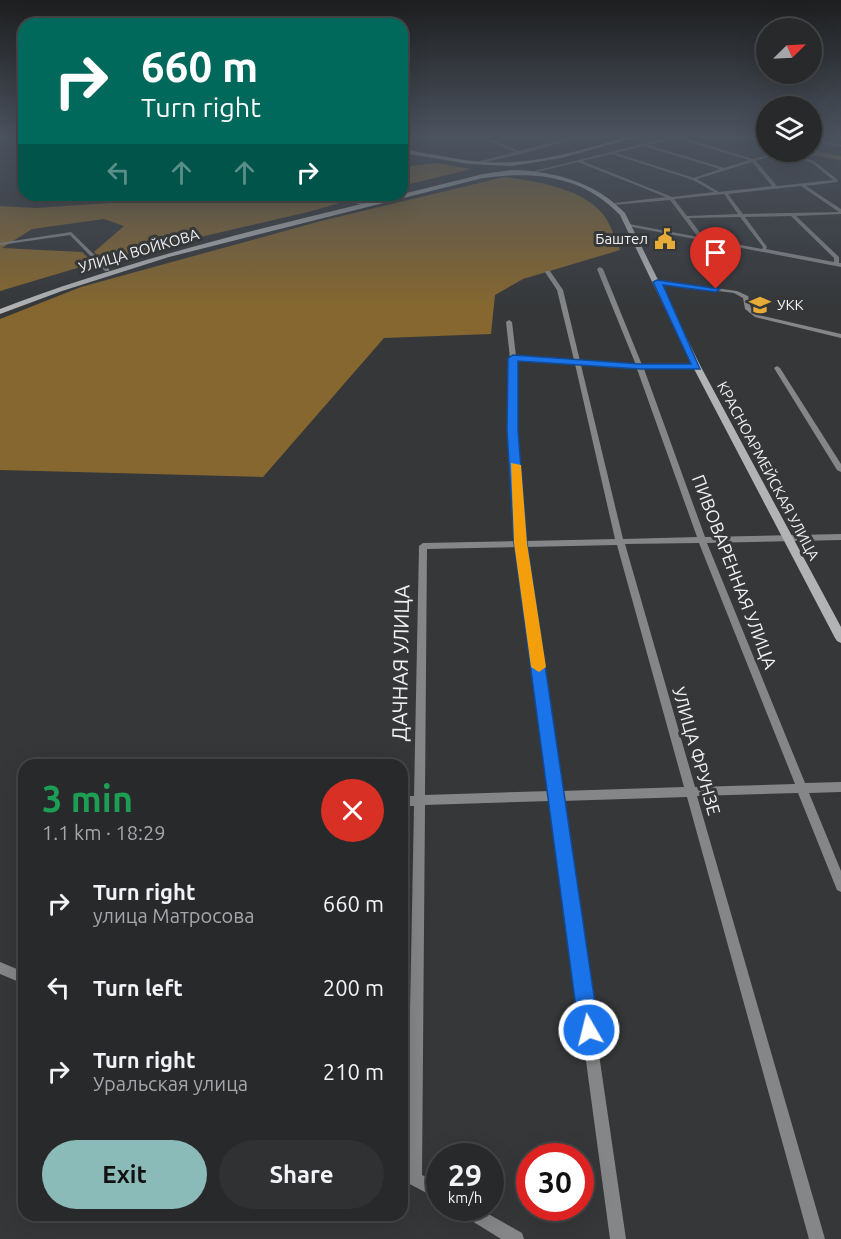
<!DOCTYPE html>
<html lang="en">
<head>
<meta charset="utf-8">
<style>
	body { margin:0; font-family:Ubuntu,sans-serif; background:#303133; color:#f1f3f6; height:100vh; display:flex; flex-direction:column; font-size:22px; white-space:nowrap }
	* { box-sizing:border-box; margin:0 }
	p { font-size:20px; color:#a5a6a9 }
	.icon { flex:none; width:33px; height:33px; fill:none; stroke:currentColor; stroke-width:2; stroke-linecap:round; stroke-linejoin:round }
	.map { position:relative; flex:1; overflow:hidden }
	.details { position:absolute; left:18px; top:759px; width:390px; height:462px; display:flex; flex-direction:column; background:#28292b; border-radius:18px; box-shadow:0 6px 24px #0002,0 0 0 2px #444547 }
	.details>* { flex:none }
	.guide { position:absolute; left:18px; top:18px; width:390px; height:183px; border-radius:18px; box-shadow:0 6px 24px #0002,0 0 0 2px #444547; background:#00695c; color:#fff; overflow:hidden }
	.needle { width:39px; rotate:66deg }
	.controls { position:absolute; left:756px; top:18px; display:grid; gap:12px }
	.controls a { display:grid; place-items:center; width:66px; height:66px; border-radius:50%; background:#28292b; box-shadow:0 6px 24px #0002,0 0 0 2px #444547; font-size:30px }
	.speed { position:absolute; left:426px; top:1143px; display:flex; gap:12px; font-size:30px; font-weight:700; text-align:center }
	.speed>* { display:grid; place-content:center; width:78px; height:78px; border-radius:50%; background:#28292b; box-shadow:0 6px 24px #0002,0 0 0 2px #444547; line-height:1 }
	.speed small { font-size:15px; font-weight:400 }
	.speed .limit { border:9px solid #d22; background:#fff; color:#111 }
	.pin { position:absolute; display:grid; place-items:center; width:51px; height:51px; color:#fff; margin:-62px -26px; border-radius:50% 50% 50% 0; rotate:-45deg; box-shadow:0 0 6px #0007 }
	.pin .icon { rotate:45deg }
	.me { position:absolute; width:66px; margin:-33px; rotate:352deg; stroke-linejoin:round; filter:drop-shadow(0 0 4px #0008) }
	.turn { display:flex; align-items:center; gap:21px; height:126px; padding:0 24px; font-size:27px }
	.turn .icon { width:78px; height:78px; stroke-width:2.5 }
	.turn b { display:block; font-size:42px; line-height:51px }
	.lanes { display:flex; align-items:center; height:57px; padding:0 24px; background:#0003; justify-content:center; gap:30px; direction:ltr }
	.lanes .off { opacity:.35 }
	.round { display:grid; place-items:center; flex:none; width:63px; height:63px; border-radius:32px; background:#303133 }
	.summary { display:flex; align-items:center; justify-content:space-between; height:102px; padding:0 24px }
	h1 { font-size:36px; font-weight:600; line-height:45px; color:#1e9e55 }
	.cta { display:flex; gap:12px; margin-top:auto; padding:12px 24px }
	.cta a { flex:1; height:69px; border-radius:36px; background:#8bbbb9; color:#111; font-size:24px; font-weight:600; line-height:69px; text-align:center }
	.cta a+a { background:#303133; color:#f1f3f6 }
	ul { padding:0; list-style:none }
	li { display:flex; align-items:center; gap:18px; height:84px; padding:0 24px }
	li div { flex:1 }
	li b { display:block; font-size:22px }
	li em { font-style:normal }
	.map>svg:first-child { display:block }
	.forest { fill:#86672f }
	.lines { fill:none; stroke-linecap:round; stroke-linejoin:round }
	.river { fill:#8c6c34; fill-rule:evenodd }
	.street { fill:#858687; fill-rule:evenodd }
	.secondary { fill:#b1b3b4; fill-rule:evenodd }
	.route { fill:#1a73e8; stroke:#114b97; stroke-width:1.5 }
	.slow { fill:#f59e0b }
	.labels { text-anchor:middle; stroke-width:6; stroke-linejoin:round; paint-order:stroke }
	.far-poi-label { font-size:15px; fill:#eef0f1; stroke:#353739; text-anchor:end }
	.far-street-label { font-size:15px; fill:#eef0f1; stroke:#353739 }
	.street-label { font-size:18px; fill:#eef0f1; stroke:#353739 }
	.near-street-label { font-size:21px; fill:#eef0f1; stroke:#353739 }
</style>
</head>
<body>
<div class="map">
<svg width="841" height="1239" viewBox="0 0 841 1239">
	<rect width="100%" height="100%" fill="#353739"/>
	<g class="forest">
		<polygon points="436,163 471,169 402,186 402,167"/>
		<path d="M504,177C536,181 589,189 607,220C612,229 616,240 620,250L523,279L495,295L491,334L384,338L263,477L0,470V319L81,287L321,221Z"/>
		<polygon points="179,195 368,195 308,212 102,260 94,252 124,226 104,219 32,229 2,248 82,252 94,263 0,291 0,206 35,208 172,199"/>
	</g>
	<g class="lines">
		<g class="river">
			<polygon points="755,135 766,136 766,140 756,136"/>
			<polygon points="812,150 841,156 841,160 808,154"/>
		</g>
		<g class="street">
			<polygon points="475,135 480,135 519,151 580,135 587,135 521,154 478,164 477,162 515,152"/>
			<path d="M678,135H685L680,137L753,159L780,152L779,153L756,161L777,186L833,180L812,163L783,153L782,152H786L814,161L838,180L837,182L806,186L841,209V214L796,216L839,257V263H841V267L627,226V224H629L698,237L670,200L613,205L615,203L666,197L578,162L533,173L531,172ZM676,138L749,160L724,168L648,145ZM644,146L720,169L694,178L615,153ZM612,154L693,180L714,192L672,197L582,161ZM752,162L772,186L719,192L697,179ZM801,186L839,212L743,214L728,194ZM724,194L738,214L687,216L674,199ZM791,216L834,258V262L766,249L767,247L745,217ZM740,217L763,247L762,249L704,238L689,218Z"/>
			<polygon points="743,135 748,135 766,143 766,145"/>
			<polygon points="812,139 841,145 841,147 812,141"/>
			<polygon points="276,195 353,200 364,204 362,205 352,202"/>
			<polygon points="71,232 109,269 109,271 105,271 70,235 0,245 0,243"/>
			<path d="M600,267L603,269L642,365H697L700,367L697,369H644L705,537L841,534V540L707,543L805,783L841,782V792L809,793L841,871V892L837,890L798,793L697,796L825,1239H809L687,797L562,801L626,1239H610L551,801L425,805L422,1175L440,1184V1200L402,1180V1164L407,1166L414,806H402V796H414L419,546L423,543L517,541L510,431V358L506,322L509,320L512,322L516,356L574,360L557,290L545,272L546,271H550L563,290L580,361L636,365L597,269ZM516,360L575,364L615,539L525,541L516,431ZM581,365L637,369L697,537L623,539ZM699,543L795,784L695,787L625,544ZM617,545L684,787L561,791L526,547ZM517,547L550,791L425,795L427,549Z"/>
			<polygon points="657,280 737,291 748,296 751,308 759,315 841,334 841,338 755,317 745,309 743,298 734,293 655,283 654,282"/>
			<polygon points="777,366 780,368 841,464 841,472 837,470 774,368"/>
			<polygon points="0,962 24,972 24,984 0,974"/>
			<polygon points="456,1208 478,1208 522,1233 524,1239 501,1239 459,1213"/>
		</g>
		<g class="secondary">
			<path d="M636,135H644L561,158L512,166L470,164L402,153V149C439,155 476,165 513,162C555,160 595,145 636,135Z"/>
			<path d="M512,170C554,171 595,182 625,213L701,367L841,627V643L837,641L835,638L693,367L620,215C582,175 534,171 483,178L169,257L62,291L0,314V309C156,249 321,215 483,174Z"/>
		</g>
	</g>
	<linearGradient id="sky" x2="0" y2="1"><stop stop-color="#1d1e1f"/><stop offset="0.44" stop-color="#4b535f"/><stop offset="1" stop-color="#4b535f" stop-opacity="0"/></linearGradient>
	<rect width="841" height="309" fill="url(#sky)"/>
	<polygon class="route" points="657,280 720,289 716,292 663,285 700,369 640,369 518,361 518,431 527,543 599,1030 596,1037 589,1040 582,1037 579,1030 514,543 507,431 508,358 513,355 640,364 691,364 653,282"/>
	<polygon class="slow" points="511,463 521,465 527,543 546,667 539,672 531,667 514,543"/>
	<defs>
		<symbol id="civic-bare" viewBox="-9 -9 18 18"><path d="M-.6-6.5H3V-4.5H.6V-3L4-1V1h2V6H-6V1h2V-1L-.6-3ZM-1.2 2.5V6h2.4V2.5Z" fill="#e7ac37" stroke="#353739" stroke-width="2.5" paint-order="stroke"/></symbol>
		<symbol id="university-bare" viewBox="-9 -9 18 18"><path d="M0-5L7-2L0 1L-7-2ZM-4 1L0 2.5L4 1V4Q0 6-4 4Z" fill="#e7ac37" stroke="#353739" stroke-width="2.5" paint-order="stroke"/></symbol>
	</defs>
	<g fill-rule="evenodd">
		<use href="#civic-bare" x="650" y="224" width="30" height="30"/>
		<use href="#university-bare" x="745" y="290" width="30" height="30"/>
	</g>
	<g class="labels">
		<g class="far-poi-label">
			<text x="648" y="244">Баштел</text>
			<text x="777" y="310" text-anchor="start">УКК</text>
		</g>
		<g class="far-street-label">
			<text transform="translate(139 251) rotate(-16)" y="5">УЛИЦА ВОЙКОВА</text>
			<text transform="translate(768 471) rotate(62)" y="5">КРАСНОАРМЕЙСКАЯ УЛИЦА</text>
		</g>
		<g class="street-label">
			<text transform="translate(734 572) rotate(69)" y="6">ПИВОВАРЕННАЯ УЛИЦА</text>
			<text transform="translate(696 751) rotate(74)" y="6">УЛИЦА ФРУНЗЕ</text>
		</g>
		<g class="near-street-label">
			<text transform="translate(401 663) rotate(-89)" y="7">ДАЧНАЯ УЛИЦА</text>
		</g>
	</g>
</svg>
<div class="controls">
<a><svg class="needle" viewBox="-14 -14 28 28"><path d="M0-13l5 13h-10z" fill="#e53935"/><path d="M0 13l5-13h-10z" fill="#a5a6a9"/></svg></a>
<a><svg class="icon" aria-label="layers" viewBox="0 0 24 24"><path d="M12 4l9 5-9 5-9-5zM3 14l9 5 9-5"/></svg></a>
</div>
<div class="speed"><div>29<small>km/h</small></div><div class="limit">30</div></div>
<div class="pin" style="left:716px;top:289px;background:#d93025"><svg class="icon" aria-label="arrive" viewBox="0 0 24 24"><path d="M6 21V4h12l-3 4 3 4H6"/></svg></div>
<svg class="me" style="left:589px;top:1030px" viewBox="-20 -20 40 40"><circle r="17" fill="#1a73e8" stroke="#fff" stroke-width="3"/><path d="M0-11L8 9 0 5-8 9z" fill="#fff"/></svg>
<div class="guide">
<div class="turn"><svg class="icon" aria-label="right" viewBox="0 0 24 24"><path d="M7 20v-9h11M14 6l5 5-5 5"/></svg><div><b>660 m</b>Turn right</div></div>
<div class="lanes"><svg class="icon off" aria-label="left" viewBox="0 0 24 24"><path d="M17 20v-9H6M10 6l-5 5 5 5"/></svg><svg class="icon off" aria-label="ahead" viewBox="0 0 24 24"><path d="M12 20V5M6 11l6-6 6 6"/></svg><svg class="icon off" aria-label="ahead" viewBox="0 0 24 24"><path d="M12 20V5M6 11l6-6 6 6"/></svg><svg class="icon" aria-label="right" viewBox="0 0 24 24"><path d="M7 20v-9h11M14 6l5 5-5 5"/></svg></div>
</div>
<section class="details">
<div class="summary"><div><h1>3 min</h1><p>1.1 km · 18:29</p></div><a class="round" style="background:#d93025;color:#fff"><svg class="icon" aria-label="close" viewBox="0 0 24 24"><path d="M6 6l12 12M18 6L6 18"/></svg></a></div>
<ul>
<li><svg class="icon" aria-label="right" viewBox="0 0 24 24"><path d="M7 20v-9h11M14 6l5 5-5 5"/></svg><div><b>Turn right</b><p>улица Матросова</p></div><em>660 m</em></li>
<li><svg class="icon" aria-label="left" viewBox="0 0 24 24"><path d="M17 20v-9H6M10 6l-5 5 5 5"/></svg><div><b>Turn left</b></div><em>200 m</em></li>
<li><svg class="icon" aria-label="right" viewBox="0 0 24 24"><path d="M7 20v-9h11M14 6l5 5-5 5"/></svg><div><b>Turn right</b><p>Уральская улица</p></div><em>210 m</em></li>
</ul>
<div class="cta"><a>Exit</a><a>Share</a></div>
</section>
</div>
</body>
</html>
